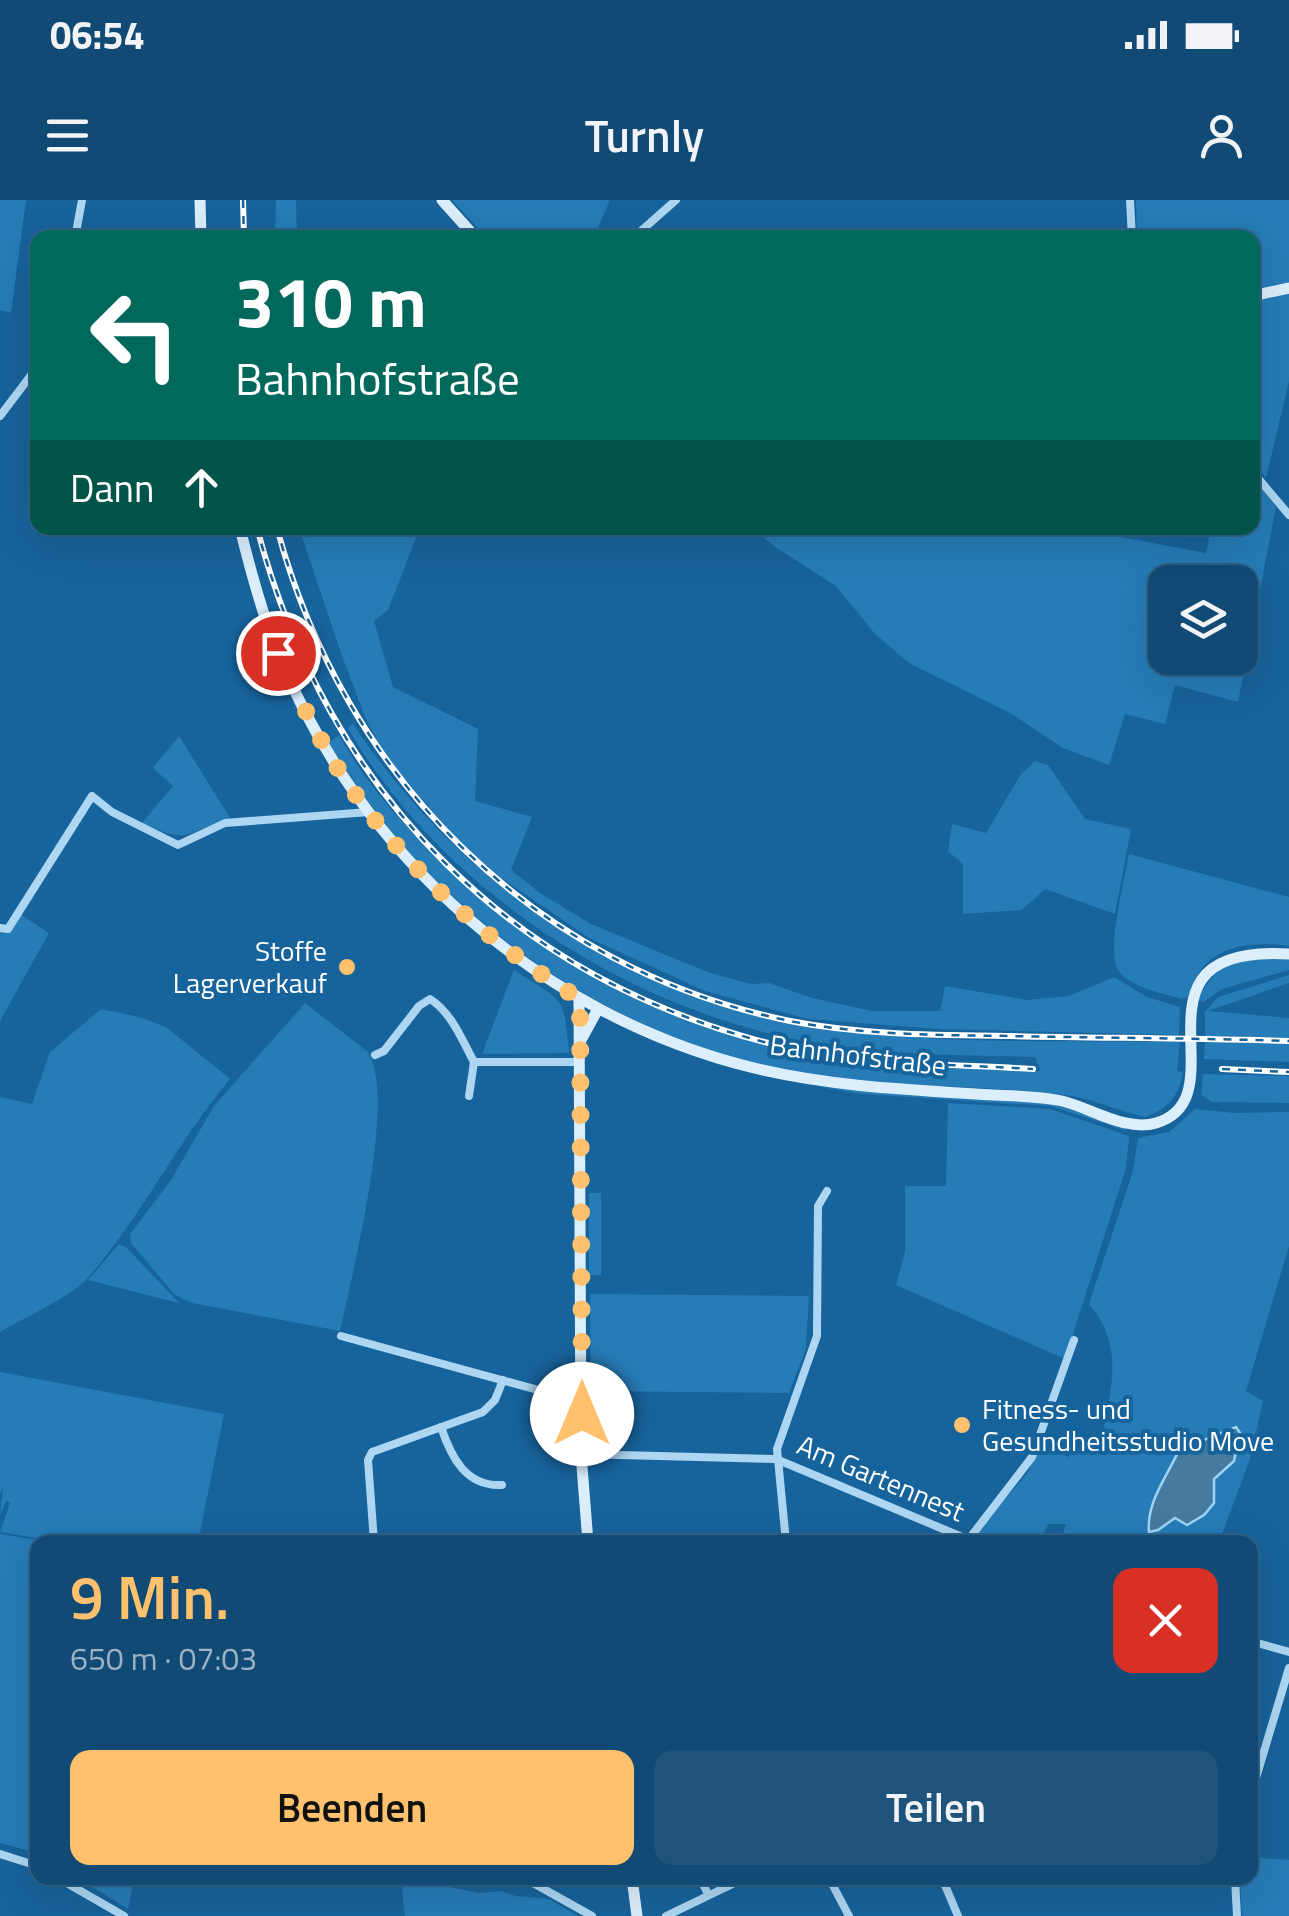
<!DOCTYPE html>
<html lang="de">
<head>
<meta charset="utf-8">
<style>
	body { margin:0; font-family:"Titillium Web",sans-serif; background:#1e547c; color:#f1f3f6; height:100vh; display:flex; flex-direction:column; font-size:38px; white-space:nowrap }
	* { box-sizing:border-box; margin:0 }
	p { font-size:32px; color:#9cb3c5 }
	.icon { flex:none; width:55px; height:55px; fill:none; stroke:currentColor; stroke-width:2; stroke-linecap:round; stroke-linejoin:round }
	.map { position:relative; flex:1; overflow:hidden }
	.details { position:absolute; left:30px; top:1335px; width:1228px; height:350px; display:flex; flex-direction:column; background:#114a74; border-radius:20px; box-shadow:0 10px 40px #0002,0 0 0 2px #306286 }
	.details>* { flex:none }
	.guide { position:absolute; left:30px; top:30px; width:1230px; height:305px; border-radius:20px; box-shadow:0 10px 40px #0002,0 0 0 2px #306286; background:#00695c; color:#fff; overflow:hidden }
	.tools { position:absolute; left:1148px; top:365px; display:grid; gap:20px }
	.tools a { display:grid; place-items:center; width:110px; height:110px; border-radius:20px; background:#114a74; box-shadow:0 10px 40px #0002,0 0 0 2px #306286; font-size:50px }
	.pin { position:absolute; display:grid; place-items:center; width:85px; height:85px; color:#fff; margin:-42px; border:5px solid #fff; border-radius:50%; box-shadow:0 2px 10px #0007 }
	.me { position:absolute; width:110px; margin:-55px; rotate:0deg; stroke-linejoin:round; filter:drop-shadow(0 0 8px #0008) }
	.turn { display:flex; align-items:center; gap:35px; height:210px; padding:0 40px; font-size:45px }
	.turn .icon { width:130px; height:130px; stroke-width:2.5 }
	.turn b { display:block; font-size:70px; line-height:85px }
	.then { display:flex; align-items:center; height:95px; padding:0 40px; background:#0003; gap:20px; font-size:38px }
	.round { display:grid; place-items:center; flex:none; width:105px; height:105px; border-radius:20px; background:#1e547c }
	.head { display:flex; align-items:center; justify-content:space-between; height:170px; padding:0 40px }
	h1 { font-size:60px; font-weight:600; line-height:75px; color:#ffc16d }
	.action { display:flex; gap:20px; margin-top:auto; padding:20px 40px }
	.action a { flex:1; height:115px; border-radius:20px; background:#ffc16d; color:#111; font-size:40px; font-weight:600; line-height:115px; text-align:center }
	.action a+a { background:#1e547c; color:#f1f3f6 }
	.status { display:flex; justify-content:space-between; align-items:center; height:70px; padding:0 50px; background:#114a74; direction:ltr }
	.status svg { height:28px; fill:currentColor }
	header { display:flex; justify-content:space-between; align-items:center; height:130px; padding:0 40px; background:#114a74; font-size:45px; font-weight:600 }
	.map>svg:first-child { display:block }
	.green { fill:#267cb7; fill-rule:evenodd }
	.water { fill:#457aa1; stroke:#9fd3f5; stroke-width:2.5 }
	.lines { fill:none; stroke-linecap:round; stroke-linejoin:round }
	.street { stroke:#acd6f2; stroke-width:8 }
	.secondary { stroke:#dbeefc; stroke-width:11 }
	.rail-casing { stroke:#fff; stroke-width:6 }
	.rail { stroke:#17639b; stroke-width:2.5; stroke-dasharray:8; stroke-linecap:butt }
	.route { stroke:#ffc16d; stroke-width:18; stroke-dasharray:0 32.4 }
	.poi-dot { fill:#ffc16d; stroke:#17639b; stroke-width:4 }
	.labels { text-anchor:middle; stroke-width:8; stroke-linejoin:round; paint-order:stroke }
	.poi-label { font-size:28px; fill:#fff; stroke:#17639b; text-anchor:end }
	.street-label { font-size:28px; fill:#fff; stroke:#17639b }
</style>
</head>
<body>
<div class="status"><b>06:54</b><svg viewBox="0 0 49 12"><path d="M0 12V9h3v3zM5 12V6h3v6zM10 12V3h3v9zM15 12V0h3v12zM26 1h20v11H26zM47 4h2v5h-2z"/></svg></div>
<header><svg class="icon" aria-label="menu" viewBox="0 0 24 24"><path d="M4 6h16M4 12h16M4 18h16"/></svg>Turnly<svg class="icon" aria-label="person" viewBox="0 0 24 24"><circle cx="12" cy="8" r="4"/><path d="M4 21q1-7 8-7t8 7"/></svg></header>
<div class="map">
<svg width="1289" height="1716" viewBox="0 0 1289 1716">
	<rect width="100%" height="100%" fill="#17639b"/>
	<g class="green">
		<polygon points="0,0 26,0 11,113 0,110"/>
		<polygon points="276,0 296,0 297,37 275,37"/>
		<polygon points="452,0 610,0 594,37 487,38"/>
		<polygon points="1136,0 1289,0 1289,82 1253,91 1252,38 1137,37"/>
		<polygon points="1289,93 1289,181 1266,278 1289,304 1253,263 1252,109 1253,102"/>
		<path d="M1253,278L1276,307L1238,502L1175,485L1165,524L1125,514L1109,565L1063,548L1012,514L909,463L875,434L836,386L775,347L753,328H1110V335L1206,353L1211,328H1252ZM1165,382H1240V458H1165Z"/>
		<polygon points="299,328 420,328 388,410 374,421 393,487 478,529 475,601 532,617 511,670 540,693 591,724 710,773 751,784 769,783 812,798 872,811 940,811 945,786 1027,800 1069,796 1114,777 1147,797 1180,807 1179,835 938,829 808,819 705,791 589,738 491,671 455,637 386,557 365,517 342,456"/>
		<path d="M353,524C452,674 615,792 794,824C920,846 1052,840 1180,842L1177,871L1183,872C1179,897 1168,909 1145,917C1118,911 1091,898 1065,895C984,885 903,888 822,877C669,856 526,775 420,664C385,628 357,585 328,543L339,535C362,578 398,619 432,653C529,751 651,819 785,849C836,861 890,863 943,866C975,868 1009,872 1041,871L1035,857C952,855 865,855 784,837C613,799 436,682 348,528Z"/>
		<path d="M179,536L232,621C183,627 198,649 142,623L173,586L153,568Z"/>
		<polygon points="1035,561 1048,565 1085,619 1131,629 1115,714 1045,689 1022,710 963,714 963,664 948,651 952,624 986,633 1021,574"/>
		<path d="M1129,654L1289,697V746C1243,740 1202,747 1188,797L1181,799C1163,793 1128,787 1118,770C1106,749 1125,679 1129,654Z"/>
		<polygon points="20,714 49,733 0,821 0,731"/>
		<path d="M1289,758V770L1222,789L1203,802L1198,799C1220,755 1246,760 1289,758Z"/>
		<path d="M514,770C563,802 564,793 569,853L482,854Z"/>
		<polygon points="1289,775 1289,783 1208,811 1289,818 1289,838 1205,836 1205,812 1218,797"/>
		<path d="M305,803L368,852C397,898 352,1075 340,1131L192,1103L175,1095L131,1043L130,1034L171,980L214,906Z"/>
		<path d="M101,809L139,817L166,827L230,879C177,942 141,1018 86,1080C70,1097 22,1119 0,1132V897L32,904L50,852Z"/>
		<polygon points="1205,842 1289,843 1289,862 1204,859"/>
		<polygon points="1203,874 1289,876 1289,903 1212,902 1201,895"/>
		<polygon points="819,887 1052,904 1124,927 1127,931 1051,906 863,894"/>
		<polygon points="948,903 1050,909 1129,936 1126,968 1065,1159 896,1085 905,1052 905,986 946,986"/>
		<path d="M1195,909L1235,913L1289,912V1046L1246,1191L1263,1201L1251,1256L1219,1342H1060L1066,1324H1049L1038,1342H982L976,1339V1332L1027,1274L1039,1249L1045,1248L1068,1257L1086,1240L1102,1241C1110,1189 1126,1148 1089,1104L1133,971L1138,938L1169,932ZM1236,1228L1214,1279L1187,1325L1175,1318L1158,1330L1169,1271L1179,1250Z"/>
		<rect x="589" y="993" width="12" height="82"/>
		<polygon points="119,1044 127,1048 179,1103 88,1080"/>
		<polygon points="590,1094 809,1096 806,1149 789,1193 591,1191"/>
		<polygon points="0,1172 224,1214 198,1342 60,1342 0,1332 10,1303 6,1301 0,1315 3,1288 0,1293"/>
		<polygon points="0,1334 50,1342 38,1342 37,1653 0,1643"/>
		<polygon points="1250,1657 1289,1660 1289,1716 1242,1716 1240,1678 1250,1678"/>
		<polygon points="78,1678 134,1678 128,1709"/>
		<polygon points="401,1678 479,1693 500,1691 516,1696 549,1699 578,1716 405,1716"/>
	</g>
	<path class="water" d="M1236,1227L1240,1233L1234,1261L1214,1279V1303L1204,1315L1187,1325L1175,1318L1158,1330L1149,1332C1146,1302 1168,1275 1179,1250Z"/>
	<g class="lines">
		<g class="street">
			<polyline points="1130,0 1132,38"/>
			<polyline points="75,38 82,0"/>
			<polyline points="633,38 676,0"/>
			<polyline points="0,216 38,166"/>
			<polyline points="1252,271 1289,315"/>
			<polyline points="0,728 8,729 92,596 112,612 178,645 225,623 369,612"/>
			<path d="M375,855L384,851L419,806L430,799C452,813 462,840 474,862H579"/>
			<polyline points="469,896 474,862"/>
			<polyline points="341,1136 582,1202"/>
			<path d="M441,1227C451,1257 466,1287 502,1285"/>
			<polyline points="581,1254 776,1259 974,1342"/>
			<polyline points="969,1339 1032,1257 1074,1140"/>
			<polyline points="374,1342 368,1260 372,1252 483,1212 495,1200 503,1180"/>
			<polyline points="786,1342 777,1249 817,1136 818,1006 827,991"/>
			<polyline points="1250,1441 1289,1452"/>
			<polyline points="1250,1598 1289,1468"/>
			<polyline points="0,1654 38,1666"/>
			<polyline points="58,1678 124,1716"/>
			<polyline points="524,1678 592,1716"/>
			<polyline points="700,1678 708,1694"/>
			<polyline points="829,1678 849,1716"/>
			<polyline points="942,1678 958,1716"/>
			<polyline points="1235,1678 1237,1716"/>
			<polyline points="666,1716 745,1678"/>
		</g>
		<g class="secondary">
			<polyline points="200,0 201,38"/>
			<polyline points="442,0 476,38"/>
			<polyline points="1252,96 1289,88"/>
			<path d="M240,328C250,369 261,410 277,451C359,655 540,816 754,868C833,887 913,890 994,895C1017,896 1039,896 1062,901C1091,908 1126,932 1156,923C1244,897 1116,744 1289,754"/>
			<polyline points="579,799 581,1254 588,1342"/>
			<polyline points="581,840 598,809"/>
			<polyline points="632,1678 637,1716"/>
		</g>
		<defs>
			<g id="rail">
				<polyline points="243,0 244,38"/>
				<path d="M257,328C327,594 514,783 784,847C865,865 951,864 1033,869"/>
				<path d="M277,328C343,576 535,769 790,821C862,835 936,835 1009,836C1102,838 1196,838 1289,841"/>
				<polyline points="1222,869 1289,872"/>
			</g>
		</defs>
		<use href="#rail" class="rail-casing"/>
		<use href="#rail" class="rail"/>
	</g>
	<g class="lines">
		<path class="route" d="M278,453C300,499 321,546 351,588C412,674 490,744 580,799L582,1214"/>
	</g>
	<g class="poi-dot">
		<circle cx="347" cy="767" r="10"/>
		<circle cx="962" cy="1225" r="10"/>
	</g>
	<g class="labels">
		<g class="poi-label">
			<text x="327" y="761">Stoffe<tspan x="327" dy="32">Lagerverkauf</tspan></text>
			<text x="982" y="1219" text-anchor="start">Fitness- und<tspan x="982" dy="32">Gesundheitsstudio Move</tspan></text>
		</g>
		<g class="street-label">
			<text transform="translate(858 855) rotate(7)" y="10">Bahnhofstraße</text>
			<text transform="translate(881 1278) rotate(23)" y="10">Am Gartennest</text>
		</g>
	</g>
</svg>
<div class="tools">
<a><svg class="icon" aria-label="layers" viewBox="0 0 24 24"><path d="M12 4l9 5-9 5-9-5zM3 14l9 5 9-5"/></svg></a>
</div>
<div class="pin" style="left:278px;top:453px;background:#d93025"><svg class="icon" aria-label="arrive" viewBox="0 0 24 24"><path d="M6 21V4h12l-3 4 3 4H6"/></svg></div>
<svg class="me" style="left:582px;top:1214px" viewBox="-20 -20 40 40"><circle r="19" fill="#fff"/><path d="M0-13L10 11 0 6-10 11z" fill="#ffc16d"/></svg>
<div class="guide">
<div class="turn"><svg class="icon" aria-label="left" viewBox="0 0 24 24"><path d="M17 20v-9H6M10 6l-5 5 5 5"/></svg><div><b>310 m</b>Bahnhofstraße</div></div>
<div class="then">Dann<svg class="icon" aria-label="ahead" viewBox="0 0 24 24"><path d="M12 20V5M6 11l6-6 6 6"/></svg></div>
</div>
<section class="details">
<div class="head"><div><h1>9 Min.</h1><p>650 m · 07:03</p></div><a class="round" style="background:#d93025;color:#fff"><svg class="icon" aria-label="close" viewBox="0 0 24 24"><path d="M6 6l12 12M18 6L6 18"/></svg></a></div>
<div class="action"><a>Beenden</a><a>Teilen</a></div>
</section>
</div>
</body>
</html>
